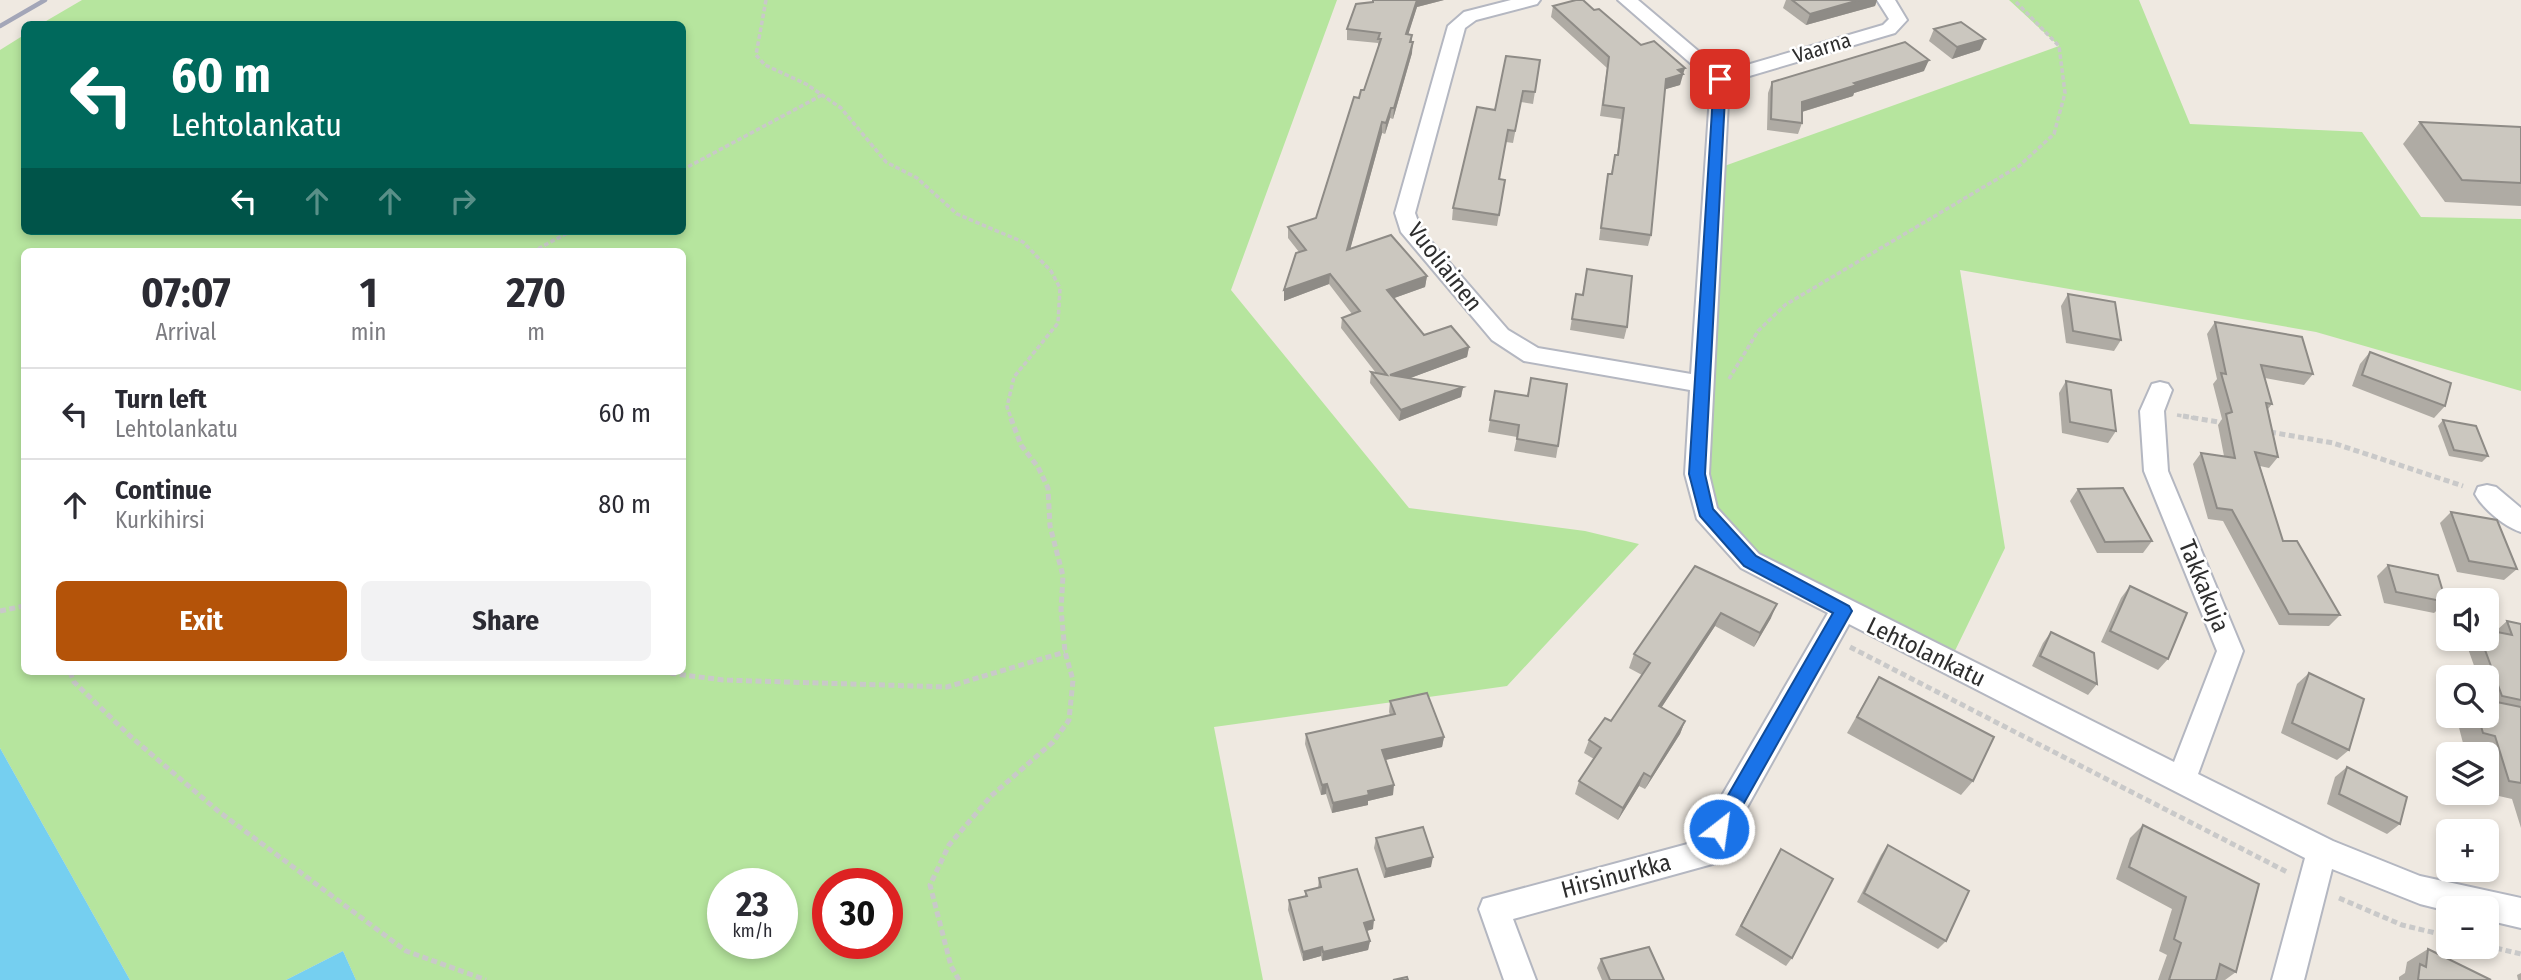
<!DOCTYPE html>
<html lang="en">
<head>
<meta charset="utf-8">
<style>
	body { margin:0; font-family:"Fira Sans Condensed",sans-serif; background:#f2f2f3; color:#2b2b33; height:100vh; display:flex; flex-direction:column; font-size:26px; white-space:nowrap }
	* { box-sizing:border-box; margin:0 }
	p { font-size:23px; color:#7c7c81 }
	.icon { flex:none; width:38px; height:38px; fill:none; stroke:currentColor; stroke-width:2; stroke-linecap:round; stroke-linejoin:round }
	.map { position:relative; flex:1; overflow:hidden }
	.sheet { position:absolute; left:21px; top:248px; width:665px; height:427px; display:flex; flex-direction:column; background:#fff; border-radius:10px; box-shadow:0 4px 10px #0003 }
	.sheet>* { flex:none }
	.guide { position:absolute; left:21px; top:21px; width:665px; height:214px; border-radius:10px; box-shadow:0 4px 10px #0003; background:#00695c; color:#fff; overflow:hidden }
	.controls { position:absolute; left:2436px; top:588px; display:grid; gap:14px }
	.controls a { display:grid; place-items:center; width:63px; height:63px; border-radius:10px; background:#fff; box-shadow:0 4px 10px #0003; font-size:35px }
	.speed { position:absolute; left:707px; top:868px; display:flex; gap:14px; font-size:35px; font-weight:700; text-align:center }
	.speed>* { display:grid; place-content:center; width:91px; height:91px; border-radius:50%; background:#fff; box-shadow:0 4px 10px #0003; line-height:1 }
	.speed small { font-size:18px; font-weight:400 }
	.speed .limit { border:10px solid #d22; background:#fff; color:#111 }
	.pin { position:absolute; display:grid; place-items:center; width:60px; height:60px; color:#fff; margin:-30px; border-radius:14px; box-shadow:0 4px 10px #0006 }
	.me { position:absolute; width:77px; margin:-38px; rotate:30deg; stroke-linejoin:round; filter:drop-shadow(0 0 5px #0008) }
	.turn { display:flex; align-items:center; gap:24px; height:147px; padding:0 35px; font-size:32px }
	.turn .icon { width:91px; height:91px; stroke-width:2.5 }
	.turn b { display:block; font-size:49px; line-height:60px }
	.lanes { display:flex; align-items:center; height:66px; padding:0 35px; background:#0003; justify-content:center; gap:35px; direction:ltr }
	.lanes .off { opacity:.35 }
	.eta { display:flex; justify-content:space-evenly; align-items:center; height:119px; text-align:center }
	.eta b { font-size:42px; font-weight:700; line-height:49px }
	.button { display:flex; gap:14px; margin-top:auto; padding:14px 35px }
	.button a { flex:1; height:80px; border-radius:10px; background:#b45309; color:#fff; font-size:28px; font-weight:700; line-height:80px; text-align:center }
	.button a+a { background:#f2f2f3; color:#2b2b33 }
	ul { padding:0; list-style:none }
	li { display:flex; align-items:center; gap:21px; height:91px; padding:0 35px; border-top:2px solid #e1e1e2 }
	li div { flex:1 }
	li b { display:block; font-size:26px }
	li em { font-style:normal }
	.map>svg:first-child { display:block }
	.green { fill:#b6e59e; fill-rule:evenodd }
	.water { fill:#75cff0 }
	.lines { fill:none; stroke-linecap:round; stroke-linejoin:round }
	.street-casing { stroke:#b4b7c1; stroke-width:4 }
	.path-far1 { stroke:#c9c9c9; stroke-width:3.5; stroke-dasharray:4.5 2.5; stroke-linecap:butt }
	.path { stroke:#c9c9c9; stroke-width:5; stroke-dasharray:6 3.5; stroke-linecap:butt }
	.street { fill:#fff; fill-rule:evenodd }
	.rail { stroke:#a3a6b8; stroke-width:4.5 }
	.wall { fill:#afaba4 }
	.shaded-wall { fill:#8e8b86 }
	.building { fill:#cbc7bf; stroke:#8e8b86; stroke-width:2 }
	.route { fill:#1a73e8; stroke:#114b97; stroke-width:2 }
	.labels { text-anchor:middle; stroke-width:5; stroke-linejoin:round; paint-order:stroke }
	.far-street-label { font-size:21px; fill:#2e2e2e; stroke:#fff }
	.street-label { font-size:24px; fill:#2e2e2e; stroke:#fff }
</style>
</head>
<body>
<div class="map">
<svg width="2521" height="980" viewBox="0 0 2521 980">
	<rect width="100%" height="100%" fill="#efe9e1"/>
	<g class="green">
		<path d="M82,0H1337L1231,290L1409,508L1585,531L1639,544L1507,686L1214,727L1263,980H356L343,951L286,980H130L0,748V50L24,35V231H682V24H41ZM24,252H682V672H24ZM723,884H782V943H723ZM828,884H887V943H828Z"/>
		<polygon points="2009,0 2139,0 2190,124 2362,132 2421,217 2521,219 2521,391 2316,332 1960,270 2005,548 1949,663 1750,561 1706,512 1716,169 2059,46"/>
	</g>
	<g class="water">
		<polygon points="0,748 130,980 0,980"/>
		<polygon points="343,951 356,980 286,980"/>
	</g>
	<g class="lines">
		<defs>
			<g id="street">
				<polygon points="1511,0 1540,0 1537,4 1476,20 1465,28 1415,213 1421,230 1508,330 1538,348 1691,374 1711,81 1618,0 1638,0 1723,72 1883,25 1889,19 1877,0 1895,0 1907,20 1895,33 1729,82 1709,474 1717,508 1759,554 2174,762 2217,651 2144,471 2140,411 2152,384 2160,382 2168,384 2172,390 2164,411 2168,471 2243,651 2198,774 2333,841 2420,876 2521,898 2521,928 2487,920 2487,908 2448,908 2448,911 2420,904 2332,869 2304,980 2272,980 2305,858 1849,624 1716,863 1513,919 1536,980 1504,980 1479,909 1483,899 1695,842 1828,613 1741,568 1697,519 1685,474 1690,390 1524,361 1492,340 1401,232 1395,213 1448,26 1464,12"/>
				<path d="M2487,485L2496,487L2521,508V532C2505,527 2483,509 2475,494L2478,487Z"/>
			</g>
		</defs>
		<use href="#street" class="street-casing"/>
		<g class="path-far1">
			<polyline points="766,0 756,55 765,65 806,84 841,108 886,162 917,178 957,214 1023,242 1051,271 1060,288 1058,323 1014,377 1007,407 1011,418"/>
			<polyline points="682,170 822,95"/>
			<polyline points="532,252 571,231"/>
			<polyline points="1729,379 1758,331 1785,305 2019,166 2054,134 2065,93 2059,46 2014,0"/>
			<polyline points="2177,415 2194,418"/>
		</g>
		<g class="path">
			<polyline points="2183,416 2224,423"/>
			<polyline points="2270,432 2333,443 2463,486"/>
			<polyline points="0,611 24,606"/>
			<polyline points="1850,647 2287,872"/>
			<polyline points="70,672 74,682 130,736 218,811 406,951 486,980"/>
			<polyline points="661,672 723,680 947,687 1065,652"/>
			<polyline points="2339,898 2402,925 2448,936"/>
			<polyline points="2487,946 2521,954"/>
			<polyline points="959,980 951,966 930,885 949,845 991,796 1053,742 1069,720 1073,680 1065,652 1061,609 1063,576 1050,526 1048,488 1038,467 1021,445 1010,416"/>
		</g>
		<use href="#street" class="street"/>
		<polyline class="rail" points="0,26 45,0"/>
	</g>
	<g class="wall">
		<polygon points="1373,0 1444,0 1417,7 1408,34 1412,35 1412,53 1393,119 1390,118 1385,134 1382,133 1350,249 1427,276 1425,287 1394,298 1424,335 1469,347 1467,357 1410,378 1463,387 1461,397 1399,421 1370,383 1371,372 1376,373 1341,328 1342,318 1352,314 1329,284 1284,301 1284,290 1299,252 1288,238 1288,227 1316,218 1359,98 1364,90 1378,49 1378,43 1347,40 1347,29"/>
		<polygon points="1786,0 1877,0 1875,6 1806,25 1783,8"/>
		<polygon points="1553,6 1594,10 1682,79 1681,79 1680,85 1665,89 1651,235 1648,246 1599,240 1606,185 1608,174 1611,174 1615,155 1617,155 1621,119 1600,116 1607,68 1551,17"/>
		<polygon points="1934,29 1980,50 1952,59 1929,41"/>
		<polygon points="1540,60 1533,104 1521,102 1513,143 1506,142 1499,179 1505,180 1497,226 1452,220 1453,208"/>
		<polygon points="1924,71 1854,93 1853,96 1802,112 1802,123 1798,134 1767,130 1768,93 1772,82"/>
		<polygon points="2420,122 2521,127 2521,206 2445,202 2403,144"/>
		<polygon points="1587,269 1627,327 1624,339 1570,330 1576,294 1582,295"/>
		<polygon points="2068,294 2121,340 2114,351 2066,343 2061,306"/>
		<polygon points="2215,322 2313,374 2304,385 2265,378 2272,404 2268,409 2278,457 2269,468 2260,466 2283,541 2340,615 2329,626 2279,625 2223,521 2208,519 2193,464 2201,453 2224,456 2218,425 2222,419 2213,384 2217,379 2207,334"/>
		<polygon points="2370,352 2445,406 2434,418 2352,386 2360,364"/>
		<polygon points="1531,378 1558,446 1556,458 1514,451 1517,437 1488,432 1495,391 1527,396"/>
		<polygon points="2066,381 2116,431 2108,443 2062,433 2059,393"/>
		<polygon points="2443,420 2488,456 2482,462 2449,456 2438,426"/>
		<polygon points="2078,489 2152,541 2143,553 2097,553 2070,501"/>
		<polygon points="2451,512 2517,569 2504,580 2457,572 2440,523"/>
		<polygon points="2388,565 2446,602 2434,613 2384,603 2377,576"/>
		<polygon points="1695,566 1771,618 1754,647 1715,626 1661,708 1685,721 1680,734 1645,789 1639,786 1618,820 1575,794 1579,781 1594,759 1584,753 1589,740 1611,721 1642,675 1629,668 1634,654"/>
		<polygon points="2130,586 2168,659 2158,670 2101,642 2121,598"/>
		<polygon points="2507,621 2521,624 2521,828 2512,799 2490,794 2487,782 2487,754 2478,754 2477,750 2464,747 2456,716 2487,716 2487,677 2478,677 2465,640 2487,639"/>
		<polygon points="2051,632 2097,684 2088,695 2032,666 2043,643"/>
		<polygon points="2309,673 2349,750 2337,760 2281,733 2297,684"/>
		<polygon points="1879,677 1973,781 1961,795 1847,733"/>
		<polygon points="1390,701 1444,737 1442,747 1385,760 1393,795 1368,801 1368,805 1332,813 1326,794 1321,795 1305,744 1306,734 1390,715 1389,712"/>
		<polygon points="2347,767 2400,824 2387,834 2327,804 2335,777"/>
		<polygon points="2143,825 2236,972 2225,980 2158,980 2167,955 2159,951 2172,909 2116,879 2130,838"/>
		<polygon points="1376,838 1431,867 1384,878 1374,848"/>
		<polygon points="1888,845 1946,941 1938,949 1857,902 1881,855"/>
		<polygon points="1781,849 1792,958 1786,966 1735,935"/>
		<polygon points="1319,878 1373,929 1367,931 1370,941 1368,950 1322,961 1321,956 1303,961 1288,910 1289,900 1305,896 1305,891 1318,888"/>
		<polygon points="2428,949 2491,980 2399,980 2399,977 2405,973 2407,962"/>
		<polygon points="1601,959 1664,980 1602,980 1597,968"/>
		<polygon points="2521,973 2521,980 2518,980 2517,975"/>
	</g>
	<g class="shaded-wall">
		<polygon points="1417,0 1444,0 1417,7 1405,45 1406,34"/>
		<polygon points="1859,0 1877,0 1875,6 1806,25 1810,14"/>
		<polygon points="1985,39 1980,50 1952,59 1957,47"/>
		<polygon points="1413,42 1412,53 1393,119 1394,108"/>
		<polygon points="1929,60 1924,71 1854,93 1853,96 1798,113 1802,102 1854,83"/>
		<polygon points="1685,68 1680,85 1663,90 1666,79 1678,70"/>
		<polygon points="1391,108 1390,118 1385,134 1386,123"/>
		<polygon points="1382,122 1382,133 1347,261 1347,250"/>
		<polygon points="1330,274 1329,284 1284,301 1284,290"/>
		<polygon points="1427,276 1425,287 1386,301 1387,290"/>
		<polygon points="1469,347 1467,357 1389,386 1390,375"/>
		<polygon points="1463,387 1461,397 1399,421 1401,410"/>
		<polygon points="1777,604 1771,618 1754,647 1760,633"/>
		<polygon points="1721,613 1715,626 1654,719 1659,706"/>
		<polygon points="1685,721 1680,734 1645,789 1651,777"/>
		<polygon points="1444,737 1442,747 1381,761 1382,750"/>
		<polygon points="1644,773 1639,786 1618,820 1623,808"/>
		<polygon points="1327,784 1326,794 1321,795 1322,785"/>
		<polygon points="1394,785 1393,795 1368,801 1368,805 1332,813 1333,803 1368,791"/>
		<polygon points="1433,857 1431,867 1384,878 1386,869"/>
		<polygon points="1374,920 1373,929 1363,932 1364,923"/>
		<polygon points="1370,941 1368,950 1322,961 1323,952"/>
		<polygon points="1322,947 1321,956 1303,961 1303,952"/>
	</g>
	<g class="building">
		<polygon points="1373,0 1417,0 1406,34 1412,35 1410,42 1413,42 1394,108 1391,108 1386,123 1382,122 1347,250 1391,235 1427,276 1387,290 1424,335 1451,326 1469,347 1390,375 1463,387 1401,410 1371,372 1387,375 1342,318 1360,311 1330,274 1284,290 1296,253 1306,250 1288,227 1316,218 1354,97 1359,98 1361,90 1364,90 1381,39 1378,39 1380,33 1347,29 1356,4 1373,2"/>
		<polygon points="1576,0 1583,0 1594,10 1599,9 1641,45 1654,41 1685,68 1678,70 1683,74 1666,79 1651,235 1601,228 1608,174 1612,174 1615,155 1618,155 1624,108 1603,105 1609,57 1553,6"/>
		<polygon points="1792,0 1859,0 1810,14"/>
		<polygon points="1961,22 1985,39 1957,47 1934,29"/>
		<polygon points="1905,42 1929,60 1854,83 1857,85 1802,102 1802,123 1771,119 1772,82"/>
		<polygon points="1506,56 1540,60 1535,92 1523,91 1515,131 1508,130 1499,179 1505,180 1499,215 1453,208 1477,107 1495,110"/>
		<polygon points="2420,122 2521,127 2521,183 2462,180"/>
		<polygon points="1587,269 1632,276 1627,327 1572,319 1576,294 1583,295"/>
		<polygon points="2068,294 2115,302 2121,340 2073,331"/>
		<polygon points="2215,322 2302,337 2313,374 2261,365 2272,404 2266,403 2278,457 2255,452 2283,541 2297,541 2340,615 2289,614 2232,510 2217,508 2201,453 2235,458 2226,414 2232,412 2221,373 2226,374"/>
		<polygon points="2370,352 2451,383 2445,406 2362,375"/>
		<polygon points="1531,378 1567,384 1558,446 1517,439 1519,425 1490,420 1495,391 1528,396"/>
		<polygon points="2066,381 2111,390 2116,431 2070,422"/>
		<polygon points="2443,420 2476,426 2488,456 2454,450"/>
		<polygon points="2123,488 2152,541 2105,542 2078,489"/>
		<polygon points="2451,512 2497,520 2517,569 2469,561"/>
		<polygon points="2388,565 2438,575 2446,602 2396,592"/>
		<polygon points="1695,566 1777,604 1760,633 1721,613 1659,706 1685,721 1651,777 1644,773 1623,808 1579,781 1601,748 1589,740 1605,718 1611,721 1650,663 1634,654"/>
		<polygon points="2130,586 2187,613 2168,659 2110,631"/>
		<polygon points="2507,621 2521,624 2521,700 2502,696 2481,639 2487,639 2487,630 2512,635"/>
		<polygon points="2051,632 2094,653 2097,684 2040,656"/>
		<polygon points="2309,673 2364,699 2349,750 2292,723"/>
		<polygon points="1879,677 1994,737 1973,781 1857,717"/>
		<polygon points="1427,693 1444,737 1382,750 1394,785 1368,791 1369,795 1333,803 1327,784 1322,785 1306,734 1395,714 1390,701"/>
		<polygon points="2487,700 2521,707 2521,783 2509,781 2495,736 2483,733 2478,716 2487,716"/>
		<polygon points="2347,767 2407,797 2400,824 2339,794"/>
		<polygon points="2143,825 2259,884 2236,972 2220,964 2216,980 2169,980 2181,943 2174,939 2186,897 2129,867"/>
		<polygon points="1423,827 1433,857 1386,869 1376,838"/>
		<polygon points="1888,845 1969,891 1946,941 1864,893"/>
		<polygon points="1781,849 1833,879 1792,958 1741,926"/>
		<polygon points="1357,869 1374,920 1364,923 1370,941 1323,952 1322,947 1303,952 1289,900 1307,896 1305,891 1321,887 1319,878"/>
		<polygon points="1649,947 1664,980 1610,980 1601,959"/>
		<polygon points="2428,949 2491,980 2418,980 2420,964 2426,967"/>
		<polygon points="1407,977 1408,980 1393,980"/>
	</g>
	<polygon class="route" points="1720,75 1726,79 1705,474 1713,509 1756,556 1849,606 1852,611 1726,835 1719,838 1712,835 1709,829 1712,823 1833,613 1744,566 1700,516 1689,474 1714,79"/>
	<g class="labels">
		<g class="far-street-label">
			<text transform="translate(1822 48) rotate(-17)" y="7">Vaarna</text>
		</g>
		<g class="street-label">
			<text transform="translate(1445 267) rotate(52)" y="8">Vuoliainen</text>
			<text transform="translate(2204 586) rotate(68)" y="8">Takkakuja</text>
			<text transform="translate(1926 652) rotate(26)" y="8">Lehtolankatu</text>
			<text transform="translate(1616 876) rotate(-15)" y="8">Hirsinurkka</text>
		</g>
	</g>
</svg>
<div class="controls">
<a><svg class="icon" aria-label="sound" viewBox="0 0 24 24"><path d="M4 9h4l5-4v14l-5-4H4zM17 9q2 3 0 6"/></svg></a>
<a><svg class="icon" aria-label="search" viewBox="0 0 24 24"><circle cx="10" cy="10" r="6"/><path d="M15 15l6 6"/></svg></a>
<a><svg class="icon" aria-label="layers" viewBox="0 0 24 24"><path d="M12 4l9 5-9 5-9-5zM3 14l9 5 9-5"/></svg></a>
<a>+</a>
<a>−</a>
</div>
<div class="speed"><div>23<small>km/h</small></div><div class="limit">30</div></div>
<div class="pin" style="left:1720px;top:79px;background:#d93025"><svg class="icon" aria-label="arrive" viewBox="0 0 24 24"><path d="M6 21V4h12l-3 4 3 4H6"/></svg></div>
<svg class="me" style="left:1719px;top:829px" viewBox="-20 -20 40 40"><circle r="17" fill="#1a73e8" stroke="#fff" stroke-width="3"/><path d="M0-11L8 9 0 5-8 9z" fill="#fff"/></svg>
<div class="guide">
<div class="turn"><svg class="icon" aria-label="left" viewBox="0 0 24 24"><path d="M17 20v-9H6M10 6l-5 5 5 5"/></svg><div><b>60 m</b>Lehtolankatu</div></div>
<div class="lanes"><svg class="icon" aria-label="left" viewBox="0 0 24 24"><path d="M17 20v-9H6M10 6l-5 5 5 5"/></svg><svg class="icon off" aria-label="ahead" viewBox="0 0 24 24"><path d="M12 20V5M6 11l6-6 6 6"/></svg><svg class="icon off" aria-label="ahead" viewBox="0 0 24 24"><path d="M12 20V5M6 11l6-6 6 6"/></svg><svg class="icon off" aria-label="right" viewBox="0 0 24 24"><path d="M7 20v-9h11M14 6l5 5-5 5"/></svg></div>
</div>
<section class="sheet">
<div class="eta">
<div><b>07:07</b><p>Arrival</p></div>
<div><b>1</b><p>min</p></div>
<div><b>270</b><p>m</p></div>
</div>
<ul>
<li><svg class="icon" aria-label="left" viewBox="0 0 24 24"><path d="M17 20v-9H6M10 6l-5 5 5 5"/></svg><div><b>Turn left</b><p>Lehtolankatu</p></div><em>60 m</em></li>
<li><svg class="icon" aria-label="ahead" viewBox="0 0 24 24"><path d="M12 20V5M6 11l6-6 6 6"/></svg><div><b>Continue</b><p>Kurkihirsi</p></div><em>80 m</em></li>
</ul>
<div class="button"><a>Exit</a><a>Share</a></div>
</section>
</div>
</body>
</html>
